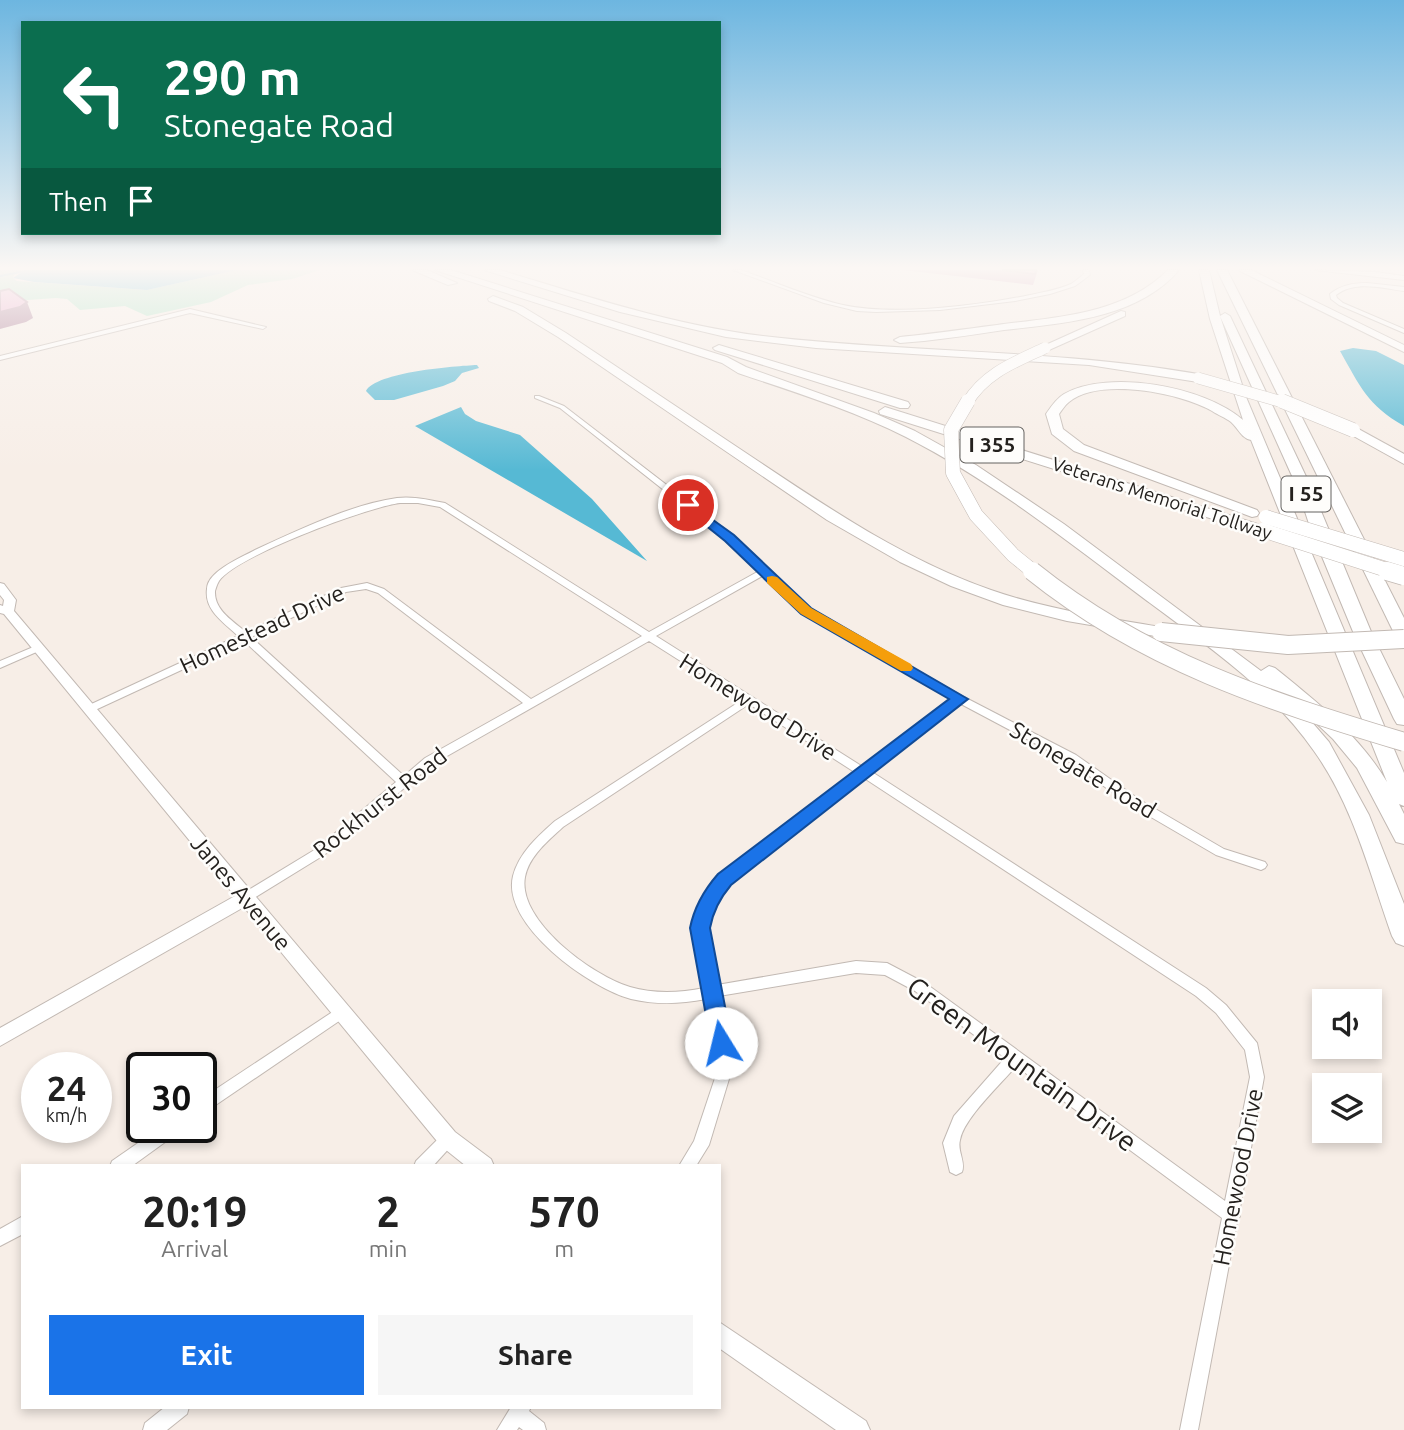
<!DOCTYPE html>
<html lang="en">
<head>
<meta charset="utf-8">
<style>
	body { margin:0; font-family:Ubuntu,sans-serif; background:#f6f6f6; color:#222; height:100vh; display:flex; flex-direction:column; font-size:26px; white-space:nowrap }
	* { box-sizing:border-box; margin:0 }
	p { font-size:23px; color:#767676 }
	.icon { flex:none; width:38px; height:38px; fill:none; stroke:currentColor; stroke-width:2; stroke-linecap:round; stroke-linejoin:round }
	.map { position:relative; flex:1; overflow:hidden }
	.panel { position:absolute; left:21px; top:1164px; width:700px; height:245px; display:flex; flex-direction:column; background:#fff; border-radius:0px; box-shadow:0 4px 10px #0003 }
	.panel>* { flex:none }
	.guide { position:absolute; left:21px; top:21px; width:700px; height:214px; border-radius:0px; box-shadow:0 4px 10px #0003; background:#0b6e4f; color:#fff; overflow:hidden }
	.buttons { position:absolute; left:1312px; top:989px; display:grid; gap:14px }
	.buttons a { display:grid; place-items:center; width:70px; height:70px; border-radius:0px; background:#fff; box-shadow:0 4px 10px #0003; font-size:35px }
	.speed { position:absolute; left:21px; top:1052px; display:flex; gap:14px; font-size:35px; font-weight:700; text-align:center }
	.speed>* { display:grid; place-content:center; width:91px; height:91px; border-radius:50%; background:#fff; box-shadow:0 4px 10px #0003; line-height:1 }
	.speed small { font-size:18px; font-weight:400 }
	.speed .limit { border:4px solid #111; border-radius:10px; background:#fff; color:#111 }
	.pin { position:absolute; display:grid; place-items:center; width:60px; height:60px; color:#fff; margin:-30px; border:4px solid #fff; border-radius:50%; box-shadow:0 2px 7px #0007 }
	.me { position:absolute; width:77px; margin:-38px; rotate:351deg; stroke-linejoin:round; filter:drop-shadow(0 0 5px #0008) }
	.turn { display:flex; align-items:center; gap:24px; height:147px; padding:0 28px; font-size:32px }
	.turn .icon { width:91px; height:91px; stroke-width:2.5 }
	.turn b { display:block; font-size:49px; line-height:60px }
	.then { display:flex; align-items:center; height:66px; padding:0 28px; background:#0003; gap:14px; font-size:26px }
	.eta { display:flex; justify-content:space-evenly; align-items:center; height:119px; text-align:center }
	.eta b { font-size:42px; font-weight:700; line-height:49px }
	.action { display:flex; gap:14px; margin-top:auto; padding:14px 28px }
	.action a { flex:1; height:80px; border-radius:0px; background:#1a73e8; color:#fff; font-size:28px; font-weight:700; line-height:80px; text-align:center }
	.action a+a { background:#f6f6f6; color:#222 }
	.map>svg:first-child { display:block }
	.green { fill:#a6e2c4 }
	.water { fill:#56b9d4 }
	.lines { fill:none; stroke-linecap:round; stroke-linejoin:round }
	.stream { stroke:#56b9d4; stroke-width:2 }
	.minor-casing { stroke:#c2b9b3; stroke-width:2 }
	.tertiary-casing { stroke:#c2b9b3; stroke-width:2 }
	.motorway-casing { stroke:#c2b9b3; stroke-width:2 }
	.minor { fill:#fff; fill-rule:evenodd }
	.tertiary { fill:#fff; fill-rule:evenodd }
	.motorway { fill:#fff; fill-rule:evenodd }
	.motorway-bridge-far2-casing { stroke:#c2b9b3; stroke-width:12; stroke-linecap:butt }
	.motorway-bridge-far1-casing { stroke:#c2b9b3; stroke-width:15; stroke-linecap:butt }
	.motorway-bridge-casing { stroke:#c2b9b3; stroke-width:20; stroke-linecap:butt }
	.motorway-bridge-far2 { stroke:#fff; stroke-width:11 }
	.motorway-bridge-far1 { stroke:#fff; stroke-width:14 }
	.motorway-bridge { stroke:#fff; stroke-width:18 }
	.wall { fill:#ca8baf }
	.shaded-wall { fill:#a4718e }
	.building { fill:#eba2cb; stroke:#a4718e; stroke-width:2 }
	.route { fill:#1a73e8; stroke:#114b97; stroke-width:2 }
	.slow { fill:#f59e0b }
	.labels { text-anchor:middle; stroke-width:5; stroke-linejoin:round; paint-order:stroke }
	.far-street-label { font-size:19px; fill:#24211e; stroke:#fefdfb }
	.shield { fill:#fefdfb; stroke:#656360; stroke-width:2 }
	.shield-label { font-size:21px; font-weight:bold; fill:#24211e }
	.street-label { font-size:23px; fill:#24211e; stroke:#fefdfb }
	.near-street-label { font-size:28px; fill:#24211e; stroke:#fefdfb }
</style>
</head>
<body>
<div class="map">
<svg width="1404" height="1430" viewBox="0 0 1404 1430">
	<rect width="100%" height="100%" fill="#f7eee7"/>
	<polygon class="green" points="0,270 25,270 14,275 13,278 17,281 147,290 237,270 320,270 292,279 248,285 211,302 147,316 125,306 80,310 67,299 56,298 0,302"/>
	<g class="water">
		<polygon points="25,270 237,270 147,290 34,282 13,278"/>
		<path d="M1353,348L1376,351L1404,365V426C1367,405 1360,386 1340,351Z"/>
		<path d="M477,365L479,368L462,373L455,381L443,386L394,400H375L366,391C376,372 455,366 477,365Z"/>
		<polygon points="461,407 465,414 476,421 520,435 592,499 647,561 415,426"/>
	</g>
	<g class="lines">
		<polyline class="stream" points="0,276 25,271"/>
		<defs>
			<g id="minor">
				<path d="M733,270H741C775,282 808,297 843,305C894,316 977,306 1030,295C1043,292 1058,290 1071,284C1076,281 1080,277 1084,274L1083,270H1089L1090,275L1075,286L1050,294L1015,301L940,310L876,312L857,311L824,303Z"/>
				<path d="M1367,283L1404,287V291C1382,288 1355,280 1336,295L1337,298L1343,303L1404,329V333L1339,305L1331,299L1330,294C1341,285 1353,283 1367,283Z"/>
				<polygon points="190,309 266,327 263,329 190,313 0,360 0,356"/>
				<path d="M535,396H539L564,406L733,536L809,609L964,697L1076,755L1140,800L1224,849L1265,862L1267,865L1265,868L1261,870L1216,855L1132,806L1068,761L961,704L872,772L1206,988L1226,1005L1257,1043L1264,1077L1239,1213L1240,1216L1237,1222L1198,1430H1180L1222,1218L1016,1066C1001,1084 964,1118 960,1140C957,1151 966,1162 962,1172L956,1175L950,1172L943,1143L954,1116L1005,1058L915,991L885,975L856,973L719,996L732,1069L709,1145L696,1166H679L694,1141L718,1069L706,999C680,1004 657,1005 631,999C590,988 501,925 513,876C519,853 538,836 555,821L742,700L649,641L433,764L324,855L246,903L242,902L240,898L242,894L316,849L396,782L244,641L93,711H85L84,709L85,707L238,636C225,623 204,611 207,589C207,584 210,579 214,575C225,564 242,557 255,550C296,531 352,504 397,498C413,496 429,500 445,503L649,632L759,571L727,540L560,408L535,398ZM400,503H418L440,507L642,636L531,699L384,589L367,583L341,588L246,632C233,621 214,610 215,591C216,588 217,584 219,581C236,556 368,507 400,503ZM764,575L803,613L953,699L863,767L656,636ZM366,589L378,593L523,703L425,758L404,776L251,637L346,592ZM749,704L856,773L720,876L703,901L694,928L704,988C679,993 654,994 630,987C593,976 517,921 525,877C529,856 548,841 563,827ZM864,778L1196,996L1216,1013L1245,1050L1250,1077L1225,1201L925,983L887,963L856,961L717,985L706,928L715,903L728,882Z"/>
				<polygon points="38,645 43,648 41,650 0,668 0,661"/>
				<polygon points="340,1007 345,1009 347,1013 345,1017 201,1115 201,1099"/>
				<polygon points="161,1127 182,1127 179,1132 132,1166 110,1166 112,1161"/>
				<polygon points="448,1132 453,1134 456,1139 453,1144 433,1166 414,1166 416,1161 443,1134"/>
				<polygon points="23,1216 23,1234 0,1246 0,1229"/>
				<polygon points="165,1407 189,1407 187,1414 167,1430 143,1430 145,1423"/>
				<polygon points="511,1407 531,1407 529,1411 544,1423 546,1430 523,1430 519,1427 517,1430 497,1430"/>
			</g>
			<g id="tertiary">
				<polygon points="1315,270 1375,272 1404,276 1404,280"/>
				<polygon points="0,583 4,584 16,600 14,611 455,1132 491,1159 494,1166 466,1166 441,1146 244,907 0,1046 0,1028 235,896 4,614 0,613 0,605 3,606 4,600 0,595"/>
				<polygon points="719,1322 866,1421 870,1430 836,1430 719,1348"/>
			</g>
			<g id="motorway">
				<polygon points="412,270 427,270 457,283 448,285"/>
				<path d="M435,270H451L727,357L746,367L874,413L915,431L976,465L1064,524L1261,671L1269,666L1275,668C1317,702 1359,735 1387,782L1251,440C1241,438 1238,428 1231,422C1226,418 1218,415 1212,411C1181,393 1099,377 1069,402C1065,405 1062,410 1059,414L1063,429L1084,445L1257,510L1259,513L1257,516L1252,517L1074,451L1052,434L1046,414C1050,408 1057,398 1064,394C1109,369 1204,386 1243,420L1210,319L1199,270H1209L1220,316L1225,313L1230,316L1311,487L1372,634L1404,699V725L1397,724L1394,719L1354,634L1311,530L1297,487L1220,316L1246,397L1404,773V806L1399,804L1404,814V844L1396,842L1357,768L1333,739L1298,706L1329,742L1369,815L1404,904V946L1396,943L1392,936C1370,874 1353,805 1314,751C1272,690 1209,647 1150,603C1071,544 994,482 906,437C852,410 794,392 738,373L722,363Z"/>
				<path d="M484,270H500C586,296 673,325 763,336C908,353 1054,349 1198,374L1204,378L1198,382L1089,365L816,348L726,337L620,312Z"/>
				<path d="M1168,270H1179C1137,319 1064,323 1004,330C978,334 951,338 924,341L900,343L894,340L900,337C932,334 964,329 997,325C1056,317 1123,315 1168,270Z"/>
				<polygon points="1217,270 1227,270 1404,618 1404,640 1395,635"/>
				<polygon points="1238,270 1251,270 1404,345 1404,352"/>
				<path d="M493,296L523,307L566,333C629,375 692,417 755,459C830,509 905,560 991,590C1046,609 1103,617 1161,627L1170,632L1161,637L1067,621L1003,605L951,586L900,562L827,520L558,337L515,311L489,301L488,299Z"/>
				<polygon points="1121,311 1125,312 1125,316 1049,350 1039,348"/>
				<polygon points="719,345 908,402 910,405 908,408 900,408 715,350 713,348"/>
				<polygon points="885,407 1267,527 1270,530 1267,533 1257,533 880,414 879,411"/>
				<polygon points="1353,426 1404,454 1404,464 1348,433 1346,430"/>
			</g>
		</defs>
		<use href="#minor" class="minor-casing"/>
		<use href="#tertiary" class="tertiary-casing"/>
		<use href="#motorway" class="motorway-casing"/>
		<use href="#minor" class="minor"/>
		<use href="#tertiary" class="tertiary"/>
		<use href="#motorway" class="motorway"/>
		<defs>
			<g id="motorway-bridge-far2">
				<polyline points="1198,378 1286,403"/>
				<path d="M967,403C985,373 1015,362 1045,348"/>
			</g>
			<g id="motorway-bridge-far1">
				<polyline points="968,401 951,430 953,473 976,515 1013,555 1034,572"/>
				<polyline points="1282,401 1353,430"/>
				<polyline points="1266,517 1404,559"/>
				<polyline points="1262,530 1393,572"/>
			</g>
			<g id="motorway-bridge">
				<path d="M1032,571C1144,661 1268,701 1404,742"/>
				<polyline points="1387,571 1404,576"/>
				<polyline points="1161,632 1288,645 1404,639"/>
			</g>
		</defs>
		<use href="#motorway-bridge-far2" class="motorway-bridge-far2-casing"/>
		<use href="#motorway-bridge-far1" class="motorway-bridge-far1-casing"/>
		<use href="#motorway-bridge" class="motorway-bridge-casing"/>
		<use href="#motorway-bridge-far2" class="motorway-bridge-far2"/>
		<use href="#motorway-bridge-far1" class="motorway-bridge-far1"/>
		<use href="#motorway-bridge" class="motorway-bridge"/>
	</g>
	<polygon class="wall" points="903,270 1038,270 1033,285"/>
	<polygon class="shaded-wall" points="27,302 33,318 26,322 0,329 0,312"/>
	<g class="building">
		<polygon points="1002,270 1036,270 1035,274"/>
		<polygon points="9,289 27,302 20,307 0,312 0,291"/>
	</g>
	<linearGradient id="sky" x2="0" y2="1"><stop stop-color="#6db6e0"/><stop offset="0.57" stop-color="#fbf7f4"/><stop offset="1" stop-color="#fbf7f4" stop-opacity="0"/></linearGradient>
	<rect width="1404" height="470" fill="url(#sky)"/>
	<path class="route" d="M688,502L734,535L811,608L968,699L731,885C720,898 713,911 710,928L732,1043L729,1050L721,1053L714,1050L711,1043L690,928C694,908 704,890 718,874L949,699L801,614L725,541L684,508L682,505Z"/>
	<polygon class="slow" points="772,576 777,577 811,608 911,664 913,668 911,671 901,671 801,614 767,583 767,577"/>
	<g class="labels">
		<g class="far-street-label">
			<text transform="translate(1162 498) rotate(18)" y="7">Veterans Memorial Tollway</text>
		</g>
		<g class="shield">
			<rect x="960.5" y="427.5" width="63" height="35" rx="5"/>
			<rect x="1281.5" y="476.5" width="49" height="35" rx="5"/>
		</g>
		<g class="shield-label">
			<text x="992" y="452">I 355</text>
			<text x="1306" y="501">I 55</text>
		</g>
		<g class="street-label">
			<text transform="translate(262 629) rotate(-25)" y="8">Homestead Drive</text>
			<text transform="translate(758 707) rotate(32)" y="8">Homewood Drive</text>
			<text transform="translate(1083 770) rotate(31)" y="8">Stonegate Road</text>
			<text transform="translate(380 803) rotate(-38)" y="8">Rockhurst Road</text>
			<text transform="translate(241 893) rotate(50)" y="8">Janes Avenue</text>
			<text transform="translate(1238 1177) rotate(-79)" y="8">Homewood Drive</text>
		</g>
		<g class="near-street-label">
			<text transform="translate(1022 1064) rotate(36)" y="10">Green Mountain Drive</text>
		</g>
	</g>
</svg>
<div class="buttons">
<a><svg class="icon" aria-label="sound" viewBox="0 0 24 24"><path d="M4 9h4l5-4v14l-5-4H4zM17 9q2 3 0 6"/></svg></a>
<a><svg class="icon" aria-label="layers" viewBox="0 0 24 24"><path d="M12 4l9 5-9 5-9-5zM3 14l9 5 9-5"/></svg></a>
</div>
<div class="speed"><div>24<small>km/h</small></div><div class="limit">30</div></div>
<div class="pin" style="left:688px;top:505px;background:#d93025"><svg class="icon" aria-label="arrive" viewBox="0 0 24 24"><path d="M6 21V4h12l-3 4 3 4H6"/></svg></div>
<svg class="me" style="left:721px;top:1043px" viewBox="-20 -20 40 40"><circle r="19" fill="#fff"/><path d="M0-13L10 11 0 6-10 11z" fill="#1a73e8"/></svg>
<div class="guide">
<div class="turn"><svg class="icon" aria-label="left" viewBox="0 0 24 24"><path d="M17 20v-9H6M10 6l-5 5 5 5"/></svg><div><b>290 m</b>Stonegate Road</div></div>
<div class="then">Then<svg class="icon" aria-label="arrive" viewBox="0 0 24 24"><path d="M6 21V4h12l-3 4 3 4H6"/></svg></div>
</div>
<section class="panel">
<div class="eta">
<div><b>20:19</b><p>Arrival</p></div>
<div><b>2</b><p>min</p></div>
<div><b>570</b><p>m</p></div>
</div>
<div class="action"><a>Exit</a><a>Share</a></div>
</section>
</div>
</body>
</html>
